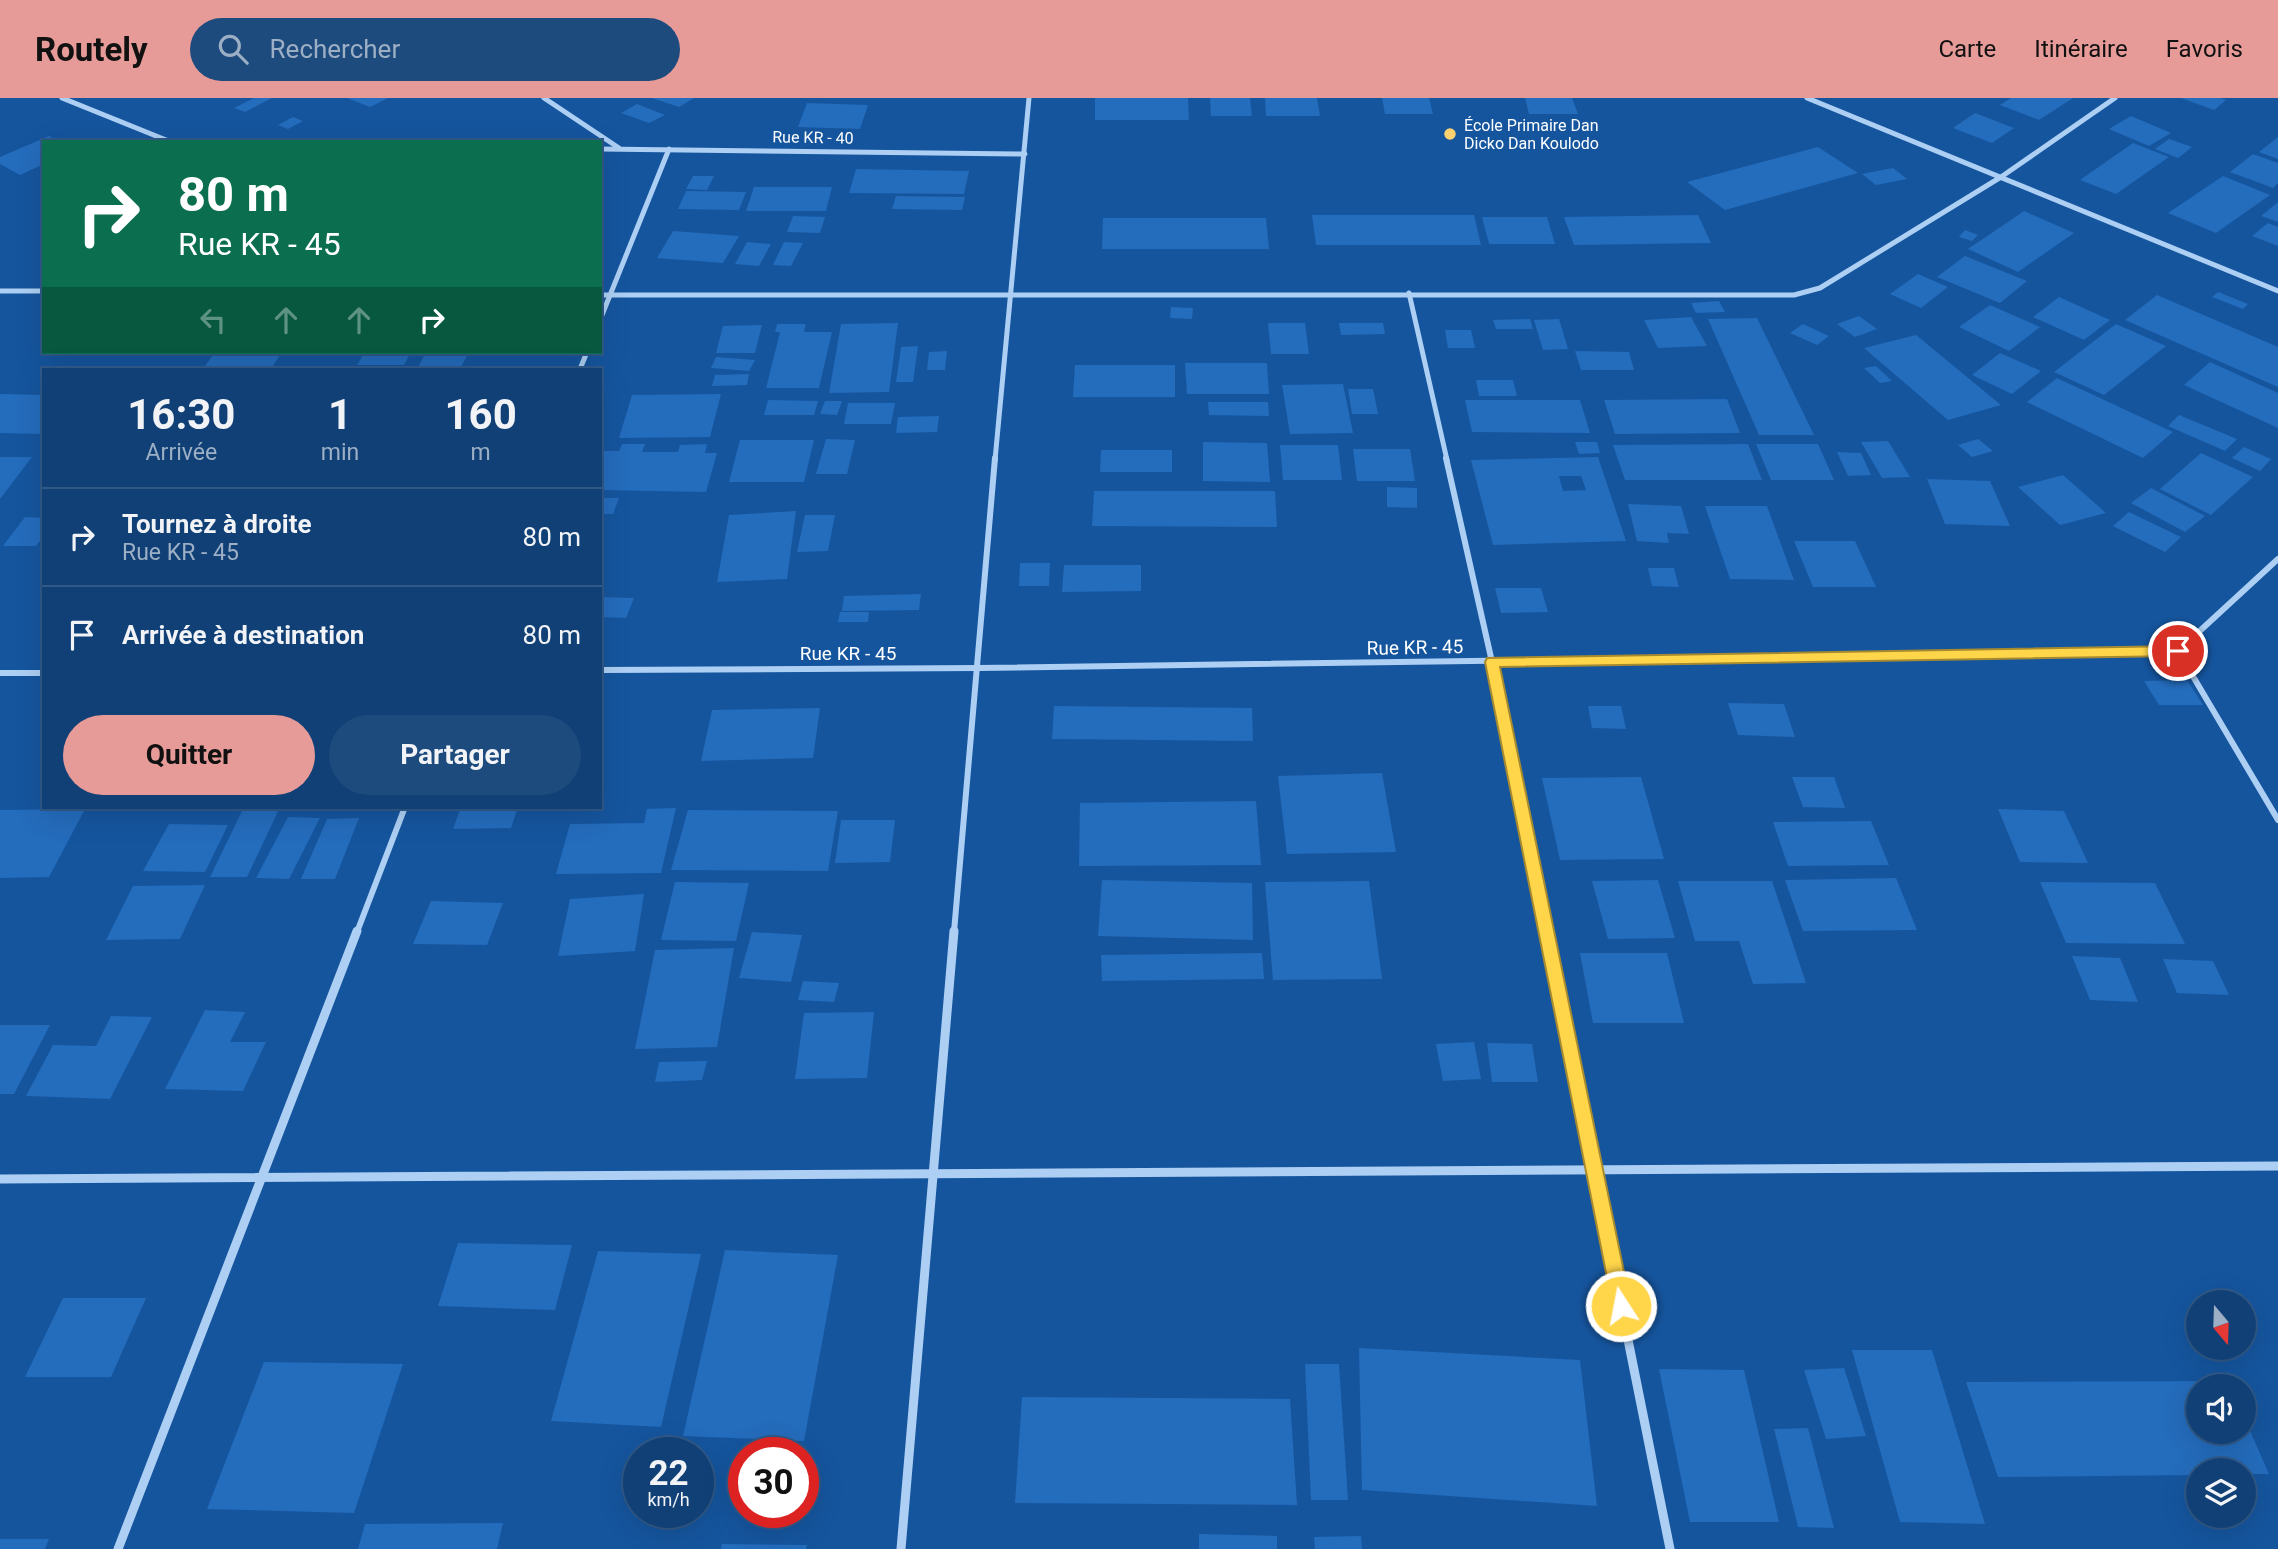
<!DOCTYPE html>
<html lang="fr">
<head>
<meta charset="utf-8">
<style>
	body { margin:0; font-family:Roboto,sans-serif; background:#1e4b7e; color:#f1f3f6; height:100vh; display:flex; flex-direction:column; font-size:26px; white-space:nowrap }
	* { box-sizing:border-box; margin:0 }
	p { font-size:23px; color:#9cafc5 }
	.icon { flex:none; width:38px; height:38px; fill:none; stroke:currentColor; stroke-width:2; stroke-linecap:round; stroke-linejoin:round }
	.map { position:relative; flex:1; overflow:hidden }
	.sheet { position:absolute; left:42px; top:270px; width:560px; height:441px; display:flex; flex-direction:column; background:#104076; border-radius:0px; box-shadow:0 7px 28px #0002,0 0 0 2px #305988 }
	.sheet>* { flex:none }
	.hud { position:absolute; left:42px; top:42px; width:560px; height:214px; border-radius:0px; box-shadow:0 7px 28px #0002,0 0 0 2px #305988; background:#0b6e4f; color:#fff; overflow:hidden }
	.needle { width:46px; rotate:161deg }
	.fabs { position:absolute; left:2186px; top:1192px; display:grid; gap:14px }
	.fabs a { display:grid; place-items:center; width:70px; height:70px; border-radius:50%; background:#104076; box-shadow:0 7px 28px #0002,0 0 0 2px #305988; font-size:35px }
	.speed { position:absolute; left:623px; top:1339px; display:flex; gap:14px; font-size:35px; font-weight:700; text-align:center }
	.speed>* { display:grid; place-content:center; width:91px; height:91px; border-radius:50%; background:#104076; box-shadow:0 7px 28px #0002,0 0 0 2px #305988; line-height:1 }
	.speed small { font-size:18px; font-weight:400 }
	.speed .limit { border:10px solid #d22; background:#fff; color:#111 }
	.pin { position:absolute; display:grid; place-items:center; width:60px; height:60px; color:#fff; margin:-30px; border:4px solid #fff; border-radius:50%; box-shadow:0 2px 7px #0007 }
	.me { position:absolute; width:77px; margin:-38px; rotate:349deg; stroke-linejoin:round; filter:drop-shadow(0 0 5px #0008) }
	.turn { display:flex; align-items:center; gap:24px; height:147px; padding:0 21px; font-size:32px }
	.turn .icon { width:91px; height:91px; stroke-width:2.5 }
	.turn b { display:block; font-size:49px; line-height:60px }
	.lanes { display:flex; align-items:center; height:66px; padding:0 21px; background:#0003; justify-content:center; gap:35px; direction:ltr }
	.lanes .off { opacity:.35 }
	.eta { display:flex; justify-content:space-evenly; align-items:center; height:119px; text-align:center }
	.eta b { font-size:42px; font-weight:700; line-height:49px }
	.cta { display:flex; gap:14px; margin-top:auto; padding:14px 21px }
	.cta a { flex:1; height:80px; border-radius:42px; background:#e69b98; color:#111; font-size:28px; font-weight:700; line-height:80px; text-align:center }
	.cta a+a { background:#1e4b7e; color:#f1f3f6 }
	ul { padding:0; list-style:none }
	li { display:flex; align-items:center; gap:21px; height:98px; padding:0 21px; border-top:2px solid #305988 }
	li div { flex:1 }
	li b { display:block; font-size:26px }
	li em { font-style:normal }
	header { display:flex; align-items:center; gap:42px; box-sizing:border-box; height:98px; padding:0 35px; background:#e69b98; color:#111 }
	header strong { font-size:33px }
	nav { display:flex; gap:38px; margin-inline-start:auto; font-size:24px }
	.search { width:490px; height:63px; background:#1e4b7e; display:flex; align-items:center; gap:18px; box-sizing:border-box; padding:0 24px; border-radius:38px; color:#9cafc5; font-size:26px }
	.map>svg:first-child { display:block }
	.building { fill:#246cbc; fill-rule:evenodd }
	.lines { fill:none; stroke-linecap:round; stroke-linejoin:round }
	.street-far2 { stroke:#adcff3; stroke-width:5 }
	.street-far1 { stroke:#adcff3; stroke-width:6 }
	.street { stroke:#adcff3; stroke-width:9 }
	.route { fill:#ffd54a; stroke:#a68a30; stroke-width:2 }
	.poi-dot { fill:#ffd16f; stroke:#15559e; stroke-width:2.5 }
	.labels { text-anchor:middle; stroke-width:7; stroke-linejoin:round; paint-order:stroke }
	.far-poi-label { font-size:16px; fill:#fff; stroke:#15559e; text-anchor:start }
	.far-street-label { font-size:16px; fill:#fff; stroke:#15559e }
	.street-label { font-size:19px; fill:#fff; stroke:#15559e }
</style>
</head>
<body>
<header>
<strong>Routely</strong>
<div class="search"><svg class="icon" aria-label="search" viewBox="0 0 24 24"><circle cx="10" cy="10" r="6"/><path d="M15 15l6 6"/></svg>Rechercher</div>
<nav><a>Carte</a><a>Itinéraire</a><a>Favoris</a></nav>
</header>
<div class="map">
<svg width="2278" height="1451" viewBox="0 0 2278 1451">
	<rect width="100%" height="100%" fill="#15559e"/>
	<g class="building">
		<polygon points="254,0 272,0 245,14 234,10"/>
		<polygon points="347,0 388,0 370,9"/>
		<polygon points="652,0 694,0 679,9"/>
		<polygon points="1095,0 1188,0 1189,22 1095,22"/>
		<polygon points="1210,0 1250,0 1252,18 1211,18"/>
		<polygon points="1265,0 1317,0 1320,18 1266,18"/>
		<polygon points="1382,0 1429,0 1433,16 1385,16"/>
		<polygon points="1525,0 1572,0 1578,16 1529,16"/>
		<polygon points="2011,0 2073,0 2039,22 2000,7"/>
		<polygon points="2181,0 2220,0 2226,2 2214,12"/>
		<polygon points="807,5 868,7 860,31 798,29"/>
		<polygon points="637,6 665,17 649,25 621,15"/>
		<polygon points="1975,15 2014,30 1992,45 1953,30"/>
		<polygon points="2131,18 2171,35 2149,48 2109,31"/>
		<polygon points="293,19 303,23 288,31 278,27"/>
		<polygon points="49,38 61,44 44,44 44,66 20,77 0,66 0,59"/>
		<polygon points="2278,39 2278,61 2259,54"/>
		<polygon points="2169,41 2192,49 2178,60 2155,51"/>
		<polygon points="2133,45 2169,59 2116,96 2080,82"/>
		<polygon points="1818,49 1858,75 1725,112 1687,84"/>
		<polygon points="2253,56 2278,65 2278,85 2273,90 2230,74"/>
		<polygon points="1893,70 1907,81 1876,87 1862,76"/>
		<polygon points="856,71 969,73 964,96 849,95"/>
		<polygon points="693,78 714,78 707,92 686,91"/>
		<polygon points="2223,78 2270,97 2216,135 2168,115"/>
		<polygon points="754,89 832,89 826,113 746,113"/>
		<polygon points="686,93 746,94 739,112 678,111"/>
		<polygon points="896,98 965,99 962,112 892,111"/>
		<polygon points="2278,104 2278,124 2261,118"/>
		<polygon points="2024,113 2074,135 2018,174 1968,151"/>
		<polygon points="1312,117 1474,117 1481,147 1316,147"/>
		<polygon points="1698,117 1711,145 1574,147 1564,119"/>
		<polygon points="793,118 825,119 820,135 787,134"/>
		<polygon points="1482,119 1547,119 1555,146 1489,146"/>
		<polygon points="1103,120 1266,120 1269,151 1102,151"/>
		<polygon points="2268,125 2278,129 2278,148 2252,138"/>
		<polygon points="1965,132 1978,137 1972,143 1959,139"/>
		<polygon points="673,133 739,138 723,165 657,160"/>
		<polygon points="747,144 771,146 759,168 735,166"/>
		<polygon points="784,144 803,145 791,168 773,167"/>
		<polygon points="1965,158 2027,183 2000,205 1937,179"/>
		<polygon points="1918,176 1948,189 1921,210 1890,196"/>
		<polygon points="2218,194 2248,206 2243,211 2212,199"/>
		<polygon points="2157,197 2278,249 2278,289 2125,222"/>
		<polygon points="2059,199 2110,222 2084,242 2033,219"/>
		<polygon points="1719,203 1725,214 1696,215 1691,205"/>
		<polygon points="1990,207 2040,229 2009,253 1959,229"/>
		<polygon points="1171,209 1193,210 1192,221 1170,220"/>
		<polygon points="1859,218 1877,231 1855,239 1837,226"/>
		<polygon points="1691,219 1707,248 1658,250 1644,222"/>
		<polygon points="1757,220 1814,337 1759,337 1708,221"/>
		<polygon points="1530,221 1533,231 1496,231 1493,222"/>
		<polygon points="1559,221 1568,251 1543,252 1534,222"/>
		<polygon points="898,225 889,294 829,295 841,226"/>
		<polygon points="1268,225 1305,225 1309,256 1271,256"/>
		<polygon points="1339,225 1383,225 1385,236 1341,237"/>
		<polygon points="777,226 806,226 804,234 832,234 819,290 766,290 780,234 775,234"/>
		<polygon points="1803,226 1829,238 1817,247 1790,235"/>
		<polygon points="2116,226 2166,248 2104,297 2054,274"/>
		<polygon points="762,227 755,255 716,255 723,228"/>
		<polygon points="1445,232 1471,232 1475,250 1448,250"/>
		<polygon points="1916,237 2001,307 1948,322 1864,250"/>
		<polygon points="918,248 913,284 896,284 901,249"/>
		<polygon points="947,253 945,272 927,272 929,254"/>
		<polygon points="1575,253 1629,254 1634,272 1581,272"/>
		<polygon points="215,254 282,254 271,271 203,271"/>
		<polygon points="365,254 411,254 404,267 357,267"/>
		<polygon points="426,254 469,254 460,271 417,271"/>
		<polygon points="2000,255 2041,273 2012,296 1972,277"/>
		<polygon points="716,259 755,262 749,273 711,270"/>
		<polygon points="2210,264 2278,295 2278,330 2184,287"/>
		<polygon points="1185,265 1267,265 1269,296 1187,296"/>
		<polygon points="1075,267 1175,267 1175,299 1073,299"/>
		<polygon points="1876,268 1892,283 1880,285 1864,270"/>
		<polygon points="749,276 747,287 712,288 715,277"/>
		<polygon points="2057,280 2173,334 2143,360 2027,304"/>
		<polygon points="1476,282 1513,282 1517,298 1479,298"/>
		<polygon points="1343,286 1353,335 1290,336 1282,287"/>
		<polygon points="1348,291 1373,291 1378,316 1352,316"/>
		<polygon points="0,296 44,297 44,336 0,335"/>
		<polygon points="721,296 710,339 619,340 632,297"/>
		<polygon points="1727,301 1740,335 1615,336 1604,302"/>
		<polygon points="768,302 818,303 814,317 764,317"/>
		<polygon points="1465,302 1580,302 1590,335 1472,334"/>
		<polygon points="825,303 842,303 837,317 820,316"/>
		<polygon points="1208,304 1268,304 1269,318 1209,317"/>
		<polygon points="848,305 895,305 891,326 844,326"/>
		<polygon points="2179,317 2237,341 2225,353 2168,328"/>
		<polygon points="939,318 937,334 896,335 898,319"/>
		<polygon points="826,341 855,342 847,376 816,376"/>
		<polygon points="1978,341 1993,353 1972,359 1958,347"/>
		<polygon points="740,342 814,342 804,384 729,384"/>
		<polygon points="1888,343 1910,379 1882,380 1861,344"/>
		<polygon points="1203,344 1267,345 1270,384 1203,383"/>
		<polygon points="1575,344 1597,344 1600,355 1579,356"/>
		<polygon points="622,346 645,346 642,354 678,354 680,347 707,346 705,355 717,355 706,394 600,392 600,353 619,353"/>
		<polygon points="1748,346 1762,382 1625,382 1613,347"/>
		<polygon points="1756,346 1818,346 1834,382 1771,382"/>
		<polygon points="1280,347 1338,347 1342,382 1283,382"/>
		<polygon points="2244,349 2271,361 2260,373 2232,360"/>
		<polygon points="1353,351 1410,351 1415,383 1357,383"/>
		<polygon points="1101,352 1172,352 1172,374 1100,374"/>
		<polygon points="1837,354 1861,355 1871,377 1848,378"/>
		<polygon points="2201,355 2253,379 2211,417 2160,391"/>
		<polygon points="0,359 32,359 0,401"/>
		<path d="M1598,359L1626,443L1493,447L1471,362ZM1559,378H1581L1586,392L1563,393Z"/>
		<polygon points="2063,377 2106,415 2060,427 2018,389"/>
		<polygon points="1927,381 1990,383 2010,428 1945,426"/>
		<polygon points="1387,389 1417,390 1417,410 1387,409"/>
		<polygon points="2151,390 2205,418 2185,434 2131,405"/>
		<polygon points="1094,393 1275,393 1277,429 1092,428"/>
		<polygon points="600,400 619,400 613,416 600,416"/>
		<polygon points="1628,406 1681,408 1689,436 1667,435 1669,445 1637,443"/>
		<polygon points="1705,408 1767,408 1794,482 1730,481"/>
		<polygon points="796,413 787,481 717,484 729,417"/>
		<polygon points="2129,414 2181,439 2165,454 2113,428"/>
		<polygon points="805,417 835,417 828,453 797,454"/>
		<polygon points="25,419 44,420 44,438 36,448 3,448"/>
		<polygon points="1794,443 1855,443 1876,489 1813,489"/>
		<polygon points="1020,465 1050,465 1049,488 1019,488"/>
		<polygon points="1064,467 1141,467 1141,493 1062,494"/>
		<polygon points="1648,470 1674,470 1679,489 1652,488"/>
		<polygon points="1495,490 1541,490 1548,514 1501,515"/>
		<polygon points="921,496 919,512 842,513 844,498"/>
		<polygon points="600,499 634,500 626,520 600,519"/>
		<polygon points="840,514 869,514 868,524 838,524"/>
		<polygon points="2187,582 2203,607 2159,607 2144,583"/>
		<polygon points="1728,605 1784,606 1795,639 1738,637"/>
		<polygon points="1054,608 1252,610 1253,643 1052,641"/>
		<polygon points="1588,608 1621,608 1626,631 1592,630"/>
		<polygon points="820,610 813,660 701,663 712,612"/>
		<polygon points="1382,675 1396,754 1287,756 1278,678"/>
		<polygon points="1641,679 1664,761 1560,762 1542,680"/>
		<polygon points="1792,679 1834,679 1845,710 1803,709"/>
		<polygon points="1256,703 1261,767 1079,768 1080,705"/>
		<polygon points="244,709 280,709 247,779 210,779"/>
		<polygon points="461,709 518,709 511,730 453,731"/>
		<polygon points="676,710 661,775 556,776 570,726 644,725 647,711"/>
		<polygon points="85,711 49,779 0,780 0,712"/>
		<polygon points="1998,711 2064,713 2088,765 2020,764"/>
		<polygon points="688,712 838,713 828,773 671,772"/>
		<polygon points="288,719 320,720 289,781 256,780"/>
		<polygon points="359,720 335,781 301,781 327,721"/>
		<polygon points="841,722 895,722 890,764 835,765"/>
		<polygon points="1871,723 1889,767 1788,768 1773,724"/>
		<polygon points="169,726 228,727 205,774 143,773"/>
		<polygon points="1896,780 1917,832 1803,833 1785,782"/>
		<polygon points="1102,782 1252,785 1253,842 1098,838"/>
		<polygon points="1658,782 1675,840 1608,841 1592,783"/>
		<polygon points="1369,783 1382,881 1273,882 1265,784"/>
		<polygon points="1678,783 1772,783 1806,885 1753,886 1739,843 1695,843"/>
		<polygon points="675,784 749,785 736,843 661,842"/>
		<polygon points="2040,784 2155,785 2185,846 2066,845"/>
		<polygon points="205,787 180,841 106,842 133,788"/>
		<polygon points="644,796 635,853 558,858 570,801"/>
		<polygon points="431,803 503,805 487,847 413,846"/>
		<polygon points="752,834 802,837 791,884 739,880"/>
		<polygon points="734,850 717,949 635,951 655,852"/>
		<polygon points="1262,855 1264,881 1102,883 1101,857"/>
		<polygon points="1580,855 1667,855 1684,925 1593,925"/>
		<polygon points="2072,858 2120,860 2138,904 2090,902"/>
		<polygon points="2163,861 2213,863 2229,897 2177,895"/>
		<polygon points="803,883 839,885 834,904 798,902"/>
		<polygon points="205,912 245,914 230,944 266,944 243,993 165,991"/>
		<polygon points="874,914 867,980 795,981 804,915"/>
		<polygon points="111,918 152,919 110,1001 26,998 53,947 96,948"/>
		<polygon points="0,927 50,927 14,996 0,996"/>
		<polygon points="1474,944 1481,981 1443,983 1436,946"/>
		<polygon points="1487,945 1532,946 1538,984 1492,984"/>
		<polygon points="707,963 702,982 655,984 659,964"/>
		<polygon points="458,1145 572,1147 555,1212 438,1208"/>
		<polygon points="725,1152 838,1157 804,1343 683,1338"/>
		<polygon points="598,1153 701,1156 661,1329 551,1323"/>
		<polygon points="63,1200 146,1200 111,1279 25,1279"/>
		<polygon points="1359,1250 1580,1262 1597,1408 1362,1392"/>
		<polygon points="1852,1252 1932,1252 1985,1426 1900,1424"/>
		<polygon points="264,1264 403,1266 354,1415 207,1411"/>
		<polygon points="1305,1266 1339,1266 1348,1402 1311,1402"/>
		<polygon points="1844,1270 1866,1338 1826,1341 1804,1272"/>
		<polygon points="1659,1271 1744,1272 1779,1424 1690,1424"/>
		<polygon points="2228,1283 2230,1288 2198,1288 2198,1334 2244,1334 2244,1319 2269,1376 2244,1376 2244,1372 2198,1372 2198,1377 1998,1379 1966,1284"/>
		<polygon points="1022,1299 1290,1301 1297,1407 1015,1405"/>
		<polygon points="1808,1330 1834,1430 1798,1429 1774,1331"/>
		<polygon points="503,1425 497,1451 358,1451 365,1426"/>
		<polygon points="1199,1436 1277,1438 1277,1451 1199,1451"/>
		<polygon points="1361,1438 1362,1451 1315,1451 1314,1439"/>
		<polygon points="0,1441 49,1441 45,1451 0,1451"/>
		<polygon points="722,1446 807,1447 806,1451 721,1451"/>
	</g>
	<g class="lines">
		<g class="street-far2">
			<polyline points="62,0 171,44"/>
			<polyline points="544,0 619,50"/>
			<polyline points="1807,0 2278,193"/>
			<polyline points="600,51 1025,56"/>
			<polyline points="0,193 44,193"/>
			<polyline points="1409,195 1447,362"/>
			<polyline points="600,197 1794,197 1820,190 2001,79 2115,0"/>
			<polyline points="600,222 669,51"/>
			<polyline points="580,271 587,254"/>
			<polyline points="995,362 1029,0"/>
		</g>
		<g class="street-far1">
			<polyline points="1446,360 1492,564 1546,834"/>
			<polyline points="2178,553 2278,722"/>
			<polyline points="600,572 978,570 2178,553 2278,461"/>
			<polyline points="0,575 44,575"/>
			<polyline points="357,834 405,709"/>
			<polyline points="954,834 995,360"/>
		</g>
		<g class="street">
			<polyline points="1546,833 1670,1451"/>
			<polyline points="0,1081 2278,1068"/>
			<polyline points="118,1451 357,833"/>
			<polyline points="901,1451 954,833"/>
		</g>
	</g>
	<polygon class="route" points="2178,548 2185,553 2178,558 1500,569 1631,1208 1628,1215 1621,1218 1614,1215 1485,564 1487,560"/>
	<circle class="poi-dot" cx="1450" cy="36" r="7"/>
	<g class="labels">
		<g class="far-poi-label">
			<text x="1464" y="33">École Primaire Dan<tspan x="1464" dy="18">Dicko Dan Koulodo</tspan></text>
		</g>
		<g class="far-street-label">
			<text transform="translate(813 39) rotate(1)" y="6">Rue KR - 40</text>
		</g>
		<g class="street-label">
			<text transform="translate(1415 549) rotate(-1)" y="7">Rue KR - 45</text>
			<text x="848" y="562">Rue KR - 45</text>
		</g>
	</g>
</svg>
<div class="fabs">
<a><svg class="needle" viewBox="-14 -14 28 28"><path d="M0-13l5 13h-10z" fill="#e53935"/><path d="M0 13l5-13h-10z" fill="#9cafc5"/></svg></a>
<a><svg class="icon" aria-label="sound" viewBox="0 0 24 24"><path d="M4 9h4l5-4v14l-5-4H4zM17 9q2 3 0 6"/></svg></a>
<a><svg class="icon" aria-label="layers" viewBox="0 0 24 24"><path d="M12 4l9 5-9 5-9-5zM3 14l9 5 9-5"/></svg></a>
</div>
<div class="speed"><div>22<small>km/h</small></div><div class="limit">30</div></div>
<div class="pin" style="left:2178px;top:553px;background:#d93025"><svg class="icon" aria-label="arrive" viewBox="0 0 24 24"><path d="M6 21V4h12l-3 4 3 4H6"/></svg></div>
<svg class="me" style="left:1621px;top:1208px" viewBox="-20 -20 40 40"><circle r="17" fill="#ffd54a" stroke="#fff" stroke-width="3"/><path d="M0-11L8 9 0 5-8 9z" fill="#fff"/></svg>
<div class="hud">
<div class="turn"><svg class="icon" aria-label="right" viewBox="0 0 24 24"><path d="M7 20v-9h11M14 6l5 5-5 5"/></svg><div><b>80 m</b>Rue KR - 45</div></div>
<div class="lanes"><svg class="icon off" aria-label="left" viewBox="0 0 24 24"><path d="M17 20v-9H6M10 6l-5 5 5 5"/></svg><svg class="icon off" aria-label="ahead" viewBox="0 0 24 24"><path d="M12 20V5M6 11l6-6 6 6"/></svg><svg class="icon off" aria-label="ahead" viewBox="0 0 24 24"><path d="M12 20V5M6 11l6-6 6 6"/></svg><svg class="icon" aria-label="right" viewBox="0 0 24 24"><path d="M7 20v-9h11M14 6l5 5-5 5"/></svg></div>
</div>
<section class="sheet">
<div class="eta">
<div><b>16:30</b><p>Arrivée</p></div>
<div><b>1</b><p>min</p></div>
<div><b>160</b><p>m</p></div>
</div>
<ul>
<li><svg class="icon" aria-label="right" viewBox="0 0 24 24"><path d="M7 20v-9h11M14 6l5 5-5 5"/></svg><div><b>Tournez à droite</b><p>Rue KR - 45</p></div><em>80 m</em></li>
<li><svg class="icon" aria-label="arrive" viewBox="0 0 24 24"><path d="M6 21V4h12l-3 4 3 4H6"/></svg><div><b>Arrivée à destination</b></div><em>80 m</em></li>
</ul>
<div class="cta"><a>Quitter</a><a>Partager</a></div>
</section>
</div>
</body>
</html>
